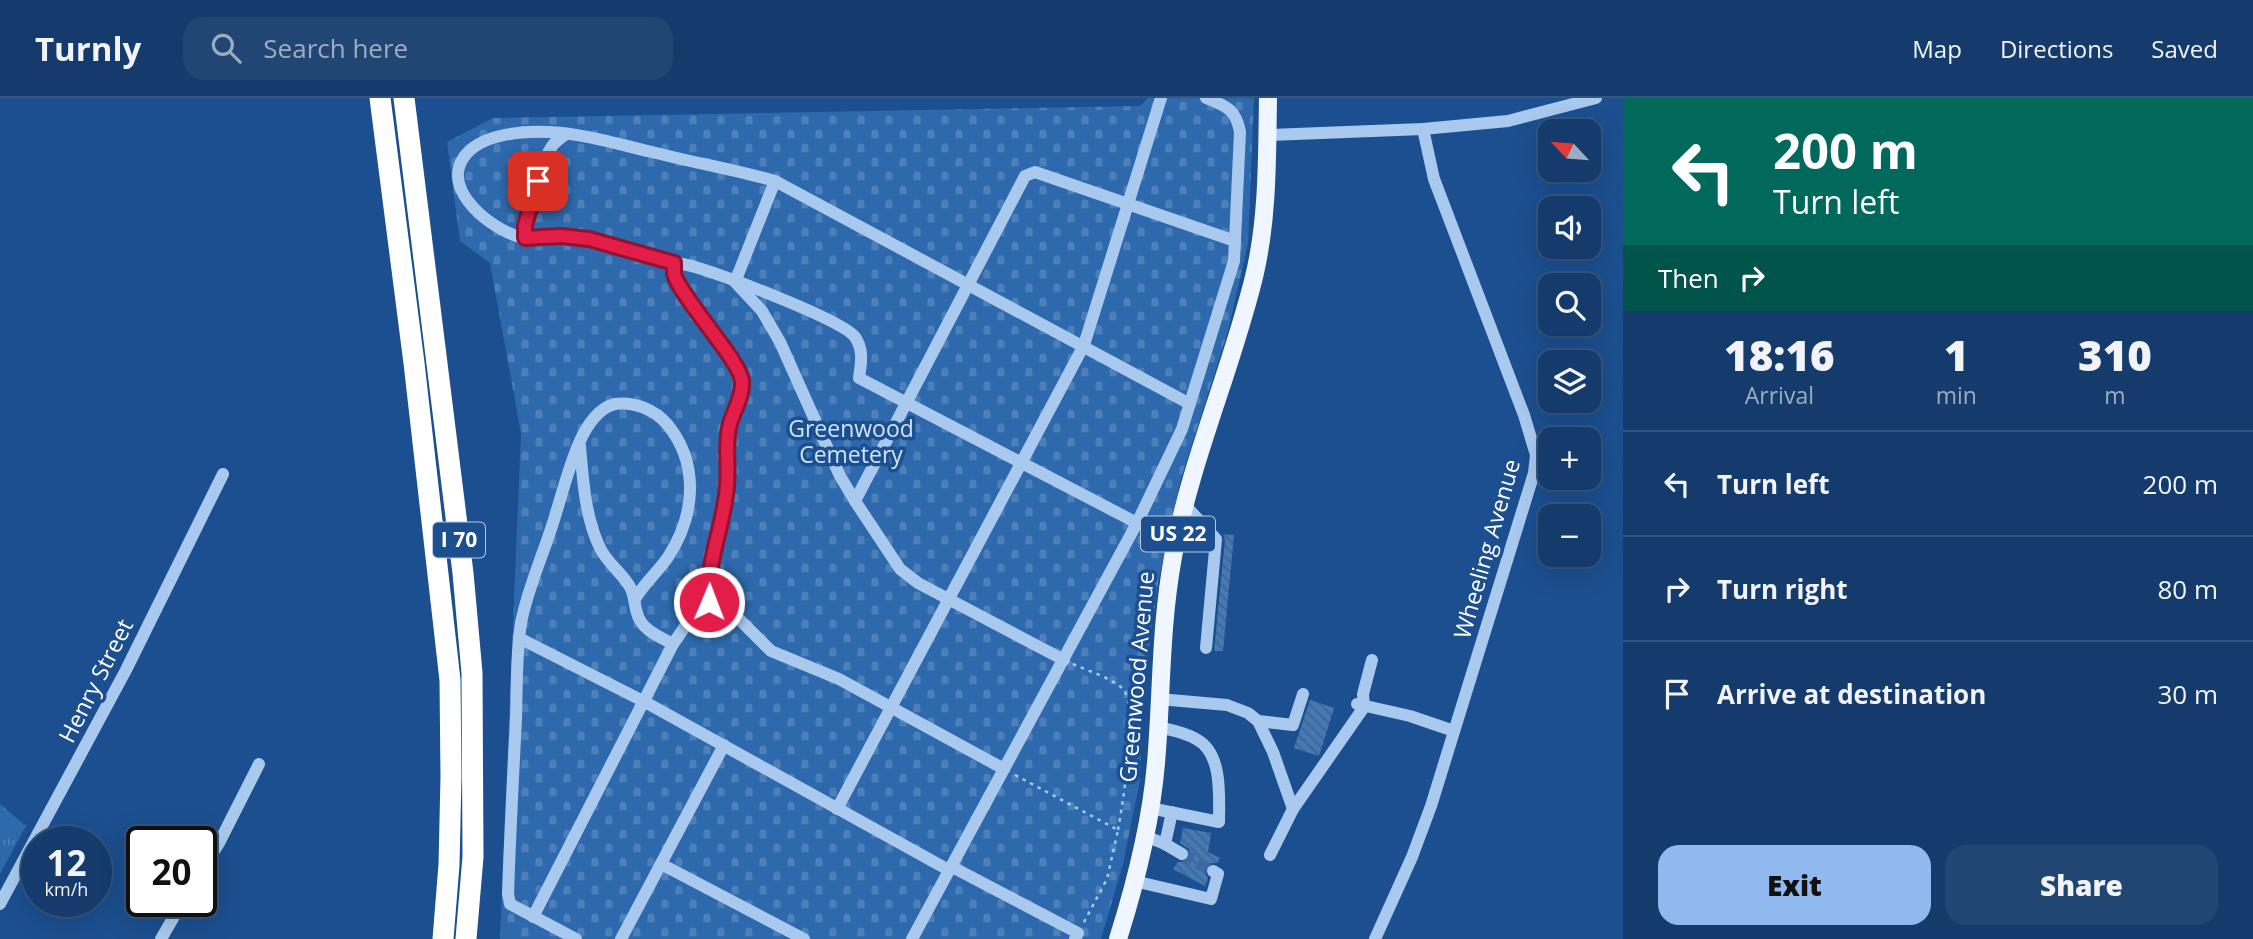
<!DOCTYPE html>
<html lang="en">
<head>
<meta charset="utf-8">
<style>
	body { margin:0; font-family:"Open Sans",sans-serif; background:#214673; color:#f1f3f6; height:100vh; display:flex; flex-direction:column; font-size:26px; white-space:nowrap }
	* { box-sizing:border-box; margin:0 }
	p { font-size:23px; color:#9dadc1 }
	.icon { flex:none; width:38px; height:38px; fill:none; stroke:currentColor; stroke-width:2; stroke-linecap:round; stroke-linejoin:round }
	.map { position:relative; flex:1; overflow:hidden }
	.details { display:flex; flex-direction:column; background:#143b6b; width:630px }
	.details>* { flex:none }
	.hud { background:#00695c; color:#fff; overflow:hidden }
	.needle { width:46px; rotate:296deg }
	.controls { position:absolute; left:1538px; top:21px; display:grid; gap:14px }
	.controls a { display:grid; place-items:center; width:63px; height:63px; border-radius:14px; background:#143b6b; box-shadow:0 7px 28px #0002,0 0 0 2px #33557e; font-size:35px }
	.speed { position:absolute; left:21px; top:728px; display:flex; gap:14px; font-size:35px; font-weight:700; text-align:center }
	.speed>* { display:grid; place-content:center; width:91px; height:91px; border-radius:50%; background:#143b6b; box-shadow:0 7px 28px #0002,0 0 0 2px #33557e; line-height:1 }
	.speed small { font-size:18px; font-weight:400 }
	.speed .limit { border:4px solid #111; border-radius:10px; background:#fff; color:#111 }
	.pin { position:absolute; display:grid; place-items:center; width:60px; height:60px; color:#fff; margin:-30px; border-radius:14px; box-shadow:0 4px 10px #0006 }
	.me { position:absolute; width:77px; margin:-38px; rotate:1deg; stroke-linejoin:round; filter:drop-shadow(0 0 5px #0008) }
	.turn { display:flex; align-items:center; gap:24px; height:147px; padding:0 35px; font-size:32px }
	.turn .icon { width:91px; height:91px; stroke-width:2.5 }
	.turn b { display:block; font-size:49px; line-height:60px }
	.then { display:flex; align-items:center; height:66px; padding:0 35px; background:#0003; gap:14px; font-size:26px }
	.eta { display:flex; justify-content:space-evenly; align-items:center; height:119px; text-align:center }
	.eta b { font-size:42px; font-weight:800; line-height:49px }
	.primary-button { display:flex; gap:14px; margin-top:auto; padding:14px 35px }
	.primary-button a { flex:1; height:80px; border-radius:21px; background:#90b9f0; color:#111; font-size:28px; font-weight:800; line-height:80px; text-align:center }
	.primary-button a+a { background:#214673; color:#f1f3f6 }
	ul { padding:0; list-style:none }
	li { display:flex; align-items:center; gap:21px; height:105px; padding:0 35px; border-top:2px solid #33557e }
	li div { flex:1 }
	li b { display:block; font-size:26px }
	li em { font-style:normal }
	header { display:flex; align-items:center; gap:42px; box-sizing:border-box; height:98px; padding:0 35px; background:#143b6b; border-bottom:2px solid #33557e }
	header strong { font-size:33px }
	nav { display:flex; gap:38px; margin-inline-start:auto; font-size:24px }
	.search { width:490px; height:63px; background:#214673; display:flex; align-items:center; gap:18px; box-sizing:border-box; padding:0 24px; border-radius:21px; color:#9dadc1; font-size:26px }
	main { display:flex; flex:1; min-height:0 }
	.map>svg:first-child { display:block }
	.grass { fill:url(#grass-tufts) }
	.cemetery { fill:url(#cemetery-stones) }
	.building { fill:url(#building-back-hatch) }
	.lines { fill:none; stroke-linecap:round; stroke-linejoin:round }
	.minor-tunnel { stroke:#3d69a0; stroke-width:12; stroke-dasharray:12 6; stroke-linecap:butt }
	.path { stroke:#a9c9ee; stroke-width:2.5; stroke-dasharray:3.5 5; stroke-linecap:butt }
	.minor { stroke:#a9c9ee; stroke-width:12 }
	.major { stroke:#f0f6ff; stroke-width:18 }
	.highway { stroke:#fff; stroke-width:21 }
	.route-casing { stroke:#92132f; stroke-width:18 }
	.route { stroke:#e11d48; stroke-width:12 }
	.labels { text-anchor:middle; stroke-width:7; stroke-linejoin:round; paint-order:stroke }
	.shield { fill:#1b4f8f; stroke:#bbcadd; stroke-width:2 }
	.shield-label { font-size:21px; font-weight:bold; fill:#fff }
	.park-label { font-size:23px; fill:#cfe3fa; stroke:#1b4f8f }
	.street-label { font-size:23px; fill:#fff; stroke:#1b4f8f }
</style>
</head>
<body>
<header>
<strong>Turnly</strong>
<div class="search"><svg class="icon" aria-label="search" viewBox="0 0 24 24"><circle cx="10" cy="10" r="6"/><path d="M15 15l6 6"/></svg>Search here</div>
<nav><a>Map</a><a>Directions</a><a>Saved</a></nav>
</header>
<main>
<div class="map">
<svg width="1623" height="841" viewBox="0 0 1623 841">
	<defs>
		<pattern id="grass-tufts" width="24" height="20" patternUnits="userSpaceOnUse" patternTransform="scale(1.75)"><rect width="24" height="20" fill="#2e69ad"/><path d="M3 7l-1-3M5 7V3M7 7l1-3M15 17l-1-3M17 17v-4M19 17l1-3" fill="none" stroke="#4d80b9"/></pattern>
		<pattern id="cemetery-stones" width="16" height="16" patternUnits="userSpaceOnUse" patternTransform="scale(1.75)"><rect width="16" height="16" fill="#2e69ad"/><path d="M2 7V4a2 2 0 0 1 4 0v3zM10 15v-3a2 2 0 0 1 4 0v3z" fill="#4d80b9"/></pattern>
		<pattern id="building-back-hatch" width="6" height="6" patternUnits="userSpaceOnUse" patternTransform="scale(1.75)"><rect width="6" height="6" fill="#4478b7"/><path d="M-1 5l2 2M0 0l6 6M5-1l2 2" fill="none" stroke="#486282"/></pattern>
	</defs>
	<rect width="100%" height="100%" fill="#1b4f8f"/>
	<polygon class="grass" points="0,706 26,728 0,776"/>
	<polygon class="cemetery" points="1148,0 1254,0 1248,146 1228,233 1181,381 1158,485 1144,586 1140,682 1123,766 1101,841 500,841 521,335 490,165 460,143 447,44 493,20 1140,8"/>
	<g class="building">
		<polygon points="1223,436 1234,437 1223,553 1214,553 1225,442"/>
		<polygon points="1310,602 1334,610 1319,658 1294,650"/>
		<polygon points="1183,730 1211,735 1208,754 1220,760 1217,765 1209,765 1205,769 1204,774 1208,780 1205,788 1173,771 1178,764 1186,764 1191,757 1189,751 1180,745"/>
	</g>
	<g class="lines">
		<polyline class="minor-tunnel" points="1182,756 1213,773"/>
		<g class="path">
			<path d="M1073,566C1088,573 1109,579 1122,590C1140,604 1122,709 1118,732"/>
			<polyline points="1015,677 1118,732 1107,781 1083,826"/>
		</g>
		<g class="minor">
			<polyline points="1267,37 1423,31 1508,23 1596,0"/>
			<polyline points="775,83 735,184 762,213 780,244 840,378 855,403 900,471 918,485 1064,562"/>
			<path d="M525,140C525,121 541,62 553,47C556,43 562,39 566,36"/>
			<path d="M674,165C674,168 674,173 674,176C678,193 719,241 731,260C736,267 741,276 742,284C743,301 732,314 729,330C725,353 729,376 726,399C721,435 706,468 709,504"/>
			<path d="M580,348C583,382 585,419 600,450C608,466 622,475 630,489C635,498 634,506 637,515C641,532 660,539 673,546"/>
			<polyline points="855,403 1025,78 1035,74 1235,143"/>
			<polyline points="1185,407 1216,441 1206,550"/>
			<path d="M1137,425L859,280C861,265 864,252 855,239C841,221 722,177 695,169C684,165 671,165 659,162C635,155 613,144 588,141C567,138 542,143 524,140C494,134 440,93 464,59C480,36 522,33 547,34C583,35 621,47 656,55C696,65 736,72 775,83L1190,306"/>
			<polyline points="519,540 645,604 945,770 956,771 1078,835 1075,841"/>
			<polyline points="1159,601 1227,607 1248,615 1258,623 1273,654 1293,711"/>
			<polyline points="1357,606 1410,618 1454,633"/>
			<polyline points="1258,623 1293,627 1303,596"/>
			<path d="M1150,710L1219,724C1219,698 1223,655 1196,641C1184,634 1171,632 1158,629"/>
			<polyline points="837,711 1084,247 1161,0"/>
			<polyline points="1145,738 1165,746 1172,714"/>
			<polyline points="1165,746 1182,756"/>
			<polyline points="1270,757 1293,711 1364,609 1363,596 1372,562"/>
			<polyline points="661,766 804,841"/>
			<polyline points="201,773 219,745 259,666"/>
			<polyline points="1134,783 1211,801 1218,776 1213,773"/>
			<polyline points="0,806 126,572 223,376"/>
			<polyline points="533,819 673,546 697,511 709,504 718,504 729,511 771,553 839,581 1004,671"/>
			<polyline points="161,841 183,803"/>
			<path d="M576,841L510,806L508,796C510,737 513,679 516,621C517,589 516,556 521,525C527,494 540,464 550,434C560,405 567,372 580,343C586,329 599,309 615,306C634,303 655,312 667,326C700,366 695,418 668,459C658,474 644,485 635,501"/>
			<polyline points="621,841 724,647"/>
			<path d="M912,841L1137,425L1182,331L1234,163L1240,34C1236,11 1226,8 1206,0"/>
			<polyline points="1375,841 1412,759 1431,708 1534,375 1536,357 1524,317 1434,81 1423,31"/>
		</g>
		<path class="major" d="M1118,841C1136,784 1151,725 1156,665C1162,595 1160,530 1173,459C1190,364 1231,273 1254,179C1268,121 1267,60 1268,0"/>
		<g class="highway">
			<polyline points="380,0 414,265 450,582 451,678 449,767 443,841"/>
			<polyline points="404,0 463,475 472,575 473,759 466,841"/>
		</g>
	</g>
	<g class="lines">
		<defs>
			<path id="route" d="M538,83L525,127V140L561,138L589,141L674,165C674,168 674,173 674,176C678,192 719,241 731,260C735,267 742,276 742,284C743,301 732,314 729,330C725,350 729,368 727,388C724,428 706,464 709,504"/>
		</defs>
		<use href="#route" class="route-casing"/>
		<use href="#route" class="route"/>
	</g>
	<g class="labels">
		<g class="shield">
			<rect x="1141" y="418.5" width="74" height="35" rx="5"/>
			<rect x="433" y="424.5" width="52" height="35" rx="5"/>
		</g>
		<g class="shield-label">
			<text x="1178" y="443">US 22</text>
			<text x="459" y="449">I 70</text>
		</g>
		<g class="park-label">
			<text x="851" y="339">Greenwood<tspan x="851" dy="26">Cemetery</tspan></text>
		</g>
		<g class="street-label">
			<text transform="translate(1487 451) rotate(-74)" y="8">Wheeling Avenue</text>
			<text transform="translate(1137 579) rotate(-85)" y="8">Greenwood Avenue</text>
			<text transform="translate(96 583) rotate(-63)" y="8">Henry Street</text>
		</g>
	</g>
</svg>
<div class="controls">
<a><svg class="needle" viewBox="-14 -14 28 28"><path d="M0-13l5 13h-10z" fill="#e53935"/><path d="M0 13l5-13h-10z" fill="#9dadc1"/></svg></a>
<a><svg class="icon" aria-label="sound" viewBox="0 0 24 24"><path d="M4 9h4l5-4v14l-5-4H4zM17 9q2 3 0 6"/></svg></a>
<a><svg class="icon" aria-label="search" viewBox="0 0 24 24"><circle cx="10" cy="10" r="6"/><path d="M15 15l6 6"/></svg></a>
<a><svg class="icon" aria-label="layers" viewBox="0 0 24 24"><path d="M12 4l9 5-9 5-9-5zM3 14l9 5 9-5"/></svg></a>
<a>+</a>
<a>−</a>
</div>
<div class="speed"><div>12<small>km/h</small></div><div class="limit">20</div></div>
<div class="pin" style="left:538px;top:83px;background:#d93025"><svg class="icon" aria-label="arrive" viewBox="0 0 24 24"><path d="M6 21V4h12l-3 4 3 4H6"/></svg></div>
<svg class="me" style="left:709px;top:504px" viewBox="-20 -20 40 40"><circle r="17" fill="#e11d48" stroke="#fff" stroke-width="3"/><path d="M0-11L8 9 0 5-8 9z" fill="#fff"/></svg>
</div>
<section class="details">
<div class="hud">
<div class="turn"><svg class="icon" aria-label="left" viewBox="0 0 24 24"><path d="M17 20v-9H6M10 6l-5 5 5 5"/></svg><div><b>200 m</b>Turn left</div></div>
<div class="then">Then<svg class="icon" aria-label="right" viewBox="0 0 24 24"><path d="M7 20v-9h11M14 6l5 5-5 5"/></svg></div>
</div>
<div class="eta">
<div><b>18:16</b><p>Arrival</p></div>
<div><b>1</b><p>min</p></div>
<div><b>310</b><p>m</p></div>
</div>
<ul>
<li><svg class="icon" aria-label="left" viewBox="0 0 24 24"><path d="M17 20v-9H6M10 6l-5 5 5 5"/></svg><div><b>Turn left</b></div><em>200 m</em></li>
<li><svg class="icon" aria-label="right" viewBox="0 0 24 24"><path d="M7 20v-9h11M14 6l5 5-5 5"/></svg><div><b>Turn right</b></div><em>80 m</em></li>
<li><svg class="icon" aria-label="arrive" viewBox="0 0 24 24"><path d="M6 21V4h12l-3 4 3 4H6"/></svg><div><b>Arrive at destination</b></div><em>30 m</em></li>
</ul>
<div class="primary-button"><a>Exit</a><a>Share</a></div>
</section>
</main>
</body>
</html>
